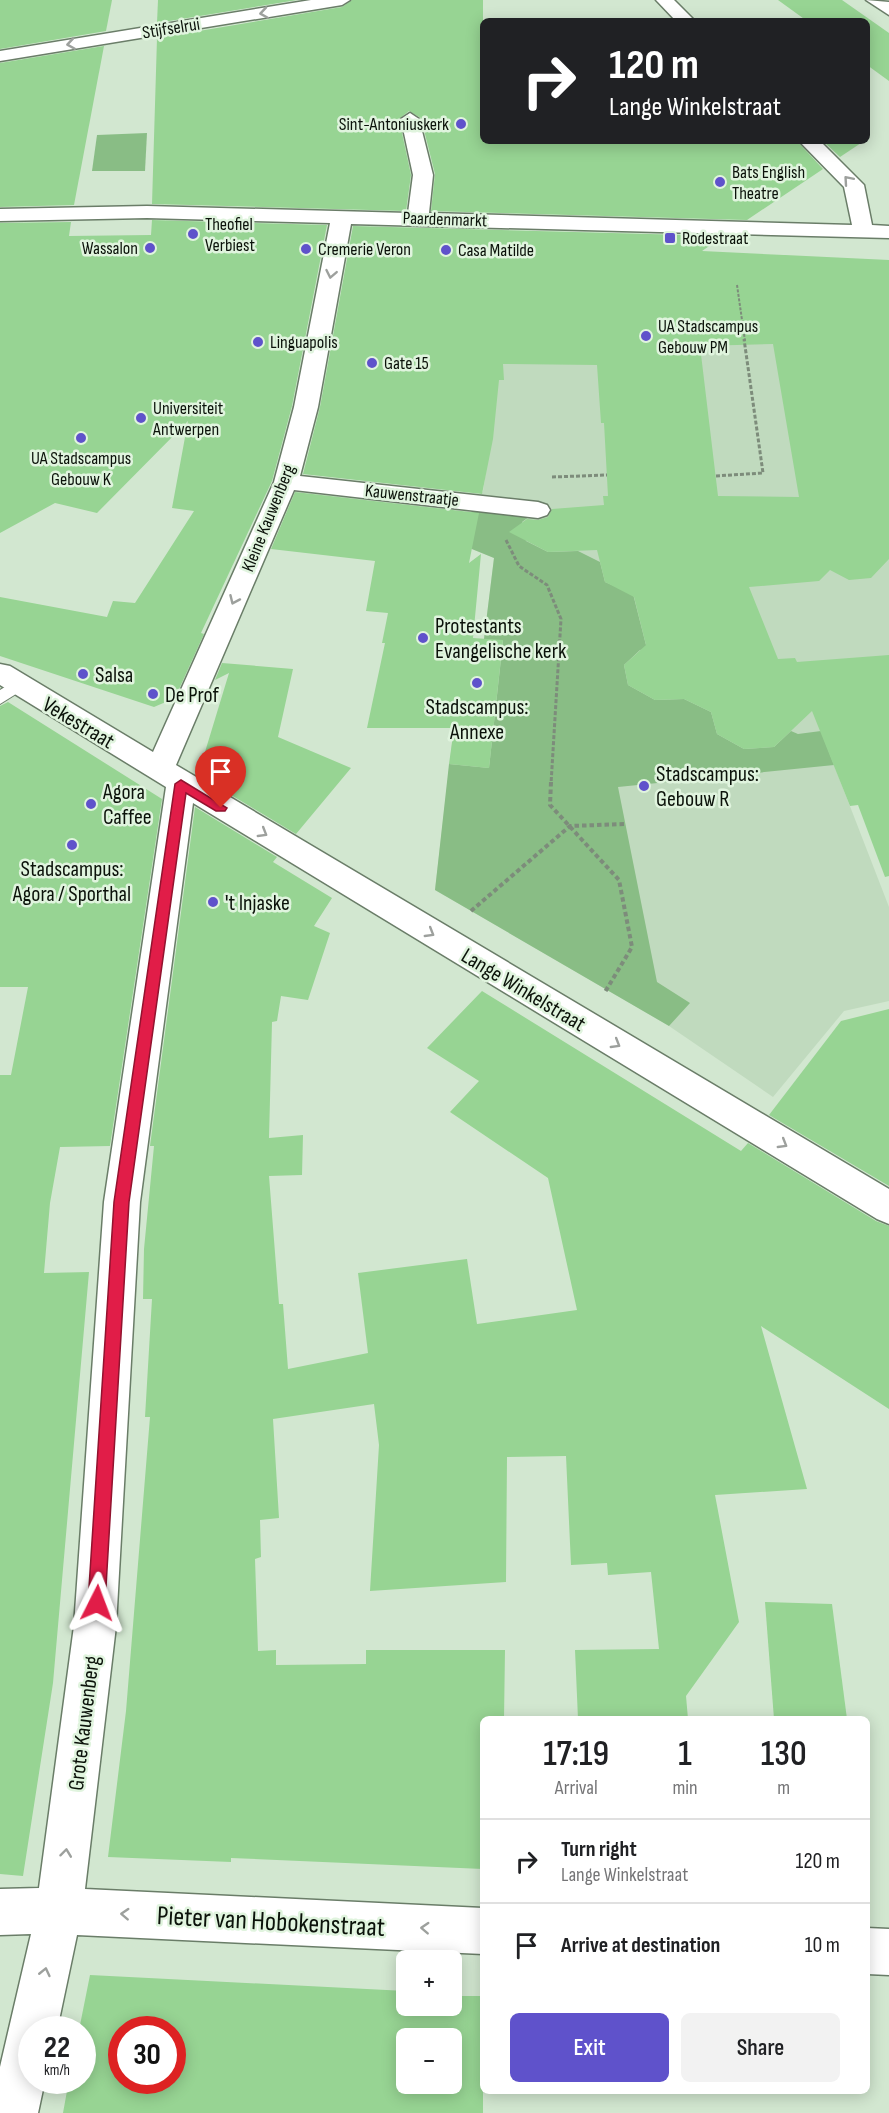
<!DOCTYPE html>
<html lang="en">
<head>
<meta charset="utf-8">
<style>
	body { margin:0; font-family:"Sofia Sans Condensed",sans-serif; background:#f2f2f2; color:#202124; height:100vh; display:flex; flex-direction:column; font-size:22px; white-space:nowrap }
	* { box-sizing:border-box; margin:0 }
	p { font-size:20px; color:#757577 }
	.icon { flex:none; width:33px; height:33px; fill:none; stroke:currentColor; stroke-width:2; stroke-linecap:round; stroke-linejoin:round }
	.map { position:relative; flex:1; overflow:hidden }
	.sheet { position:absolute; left:480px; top:1716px; width:390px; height:378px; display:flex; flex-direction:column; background:#fff; border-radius:9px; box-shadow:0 3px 15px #0003 }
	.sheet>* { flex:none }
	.hud { position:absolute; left:480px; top:18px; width:390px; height:126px; border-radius:9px; box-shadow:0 3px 15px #0003; background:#202124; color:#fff; overflow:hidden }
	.fabs { position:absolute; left:396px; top:1950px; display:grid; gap:12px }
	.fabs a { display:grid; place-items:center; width:66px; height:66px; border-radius:9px; background:#fff; box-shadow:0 3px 15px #0003; font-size:30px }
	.speed { position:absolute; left:18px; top:2016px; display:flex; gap:12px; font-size:30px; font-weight:700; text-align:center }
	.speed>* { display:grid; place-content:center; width:78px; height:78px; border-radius:50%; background:#fff; box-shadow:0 3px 15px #0003; line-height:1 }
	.speed small { font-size:15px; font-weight:400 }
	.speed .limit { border:9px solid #d22; background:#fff; color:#111 }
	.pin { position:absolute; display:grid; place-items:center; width:51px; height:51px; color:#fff; margin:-62px -26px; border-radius:50% 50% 50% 0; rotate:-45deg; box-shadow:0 0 6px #0007 }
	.pin .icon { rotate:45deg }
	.me { position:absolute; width:66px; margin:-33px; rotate:3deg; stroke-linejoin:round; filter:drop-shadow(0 0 4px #0008) }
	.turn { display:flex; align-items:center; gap:21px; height:126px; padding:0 30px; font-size:27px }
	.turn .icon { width:78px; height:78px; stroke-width:2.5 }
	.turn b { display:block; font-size:42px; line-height:51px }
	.eta { display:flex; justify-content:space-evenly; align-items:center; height:102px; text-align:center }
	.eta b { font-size:36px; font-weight:600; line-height:42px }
	.cta { display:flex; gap:12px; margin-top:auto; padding:12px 30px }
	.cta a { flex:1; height:69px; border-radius:9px; background:#5f52cb; color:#fff; font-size:24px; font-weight:600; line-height:69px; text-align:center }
	.cta a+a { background:#f2f2f2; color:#202124 }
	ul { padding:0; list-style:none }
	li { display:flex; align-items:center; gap:18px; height:84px; padding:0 30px; border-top:2px solid #e0e0e0 }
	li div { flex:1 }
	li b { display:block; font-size:22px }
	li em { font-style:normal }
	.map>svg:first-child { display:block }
	.built { fill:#c0dabe }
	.green { fill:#89bd85 }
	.building { fill:#97d493; fill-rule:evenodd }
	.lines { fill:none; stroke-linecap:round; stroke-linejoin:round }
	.service-casing { stroke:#6a7d68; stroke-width:2 }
	.minor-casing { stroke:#6a7d68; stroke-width:3 }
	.path-far2 { stroke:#7d8c7b; stroke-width:2; stroke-dasharray:3 1.5; stroke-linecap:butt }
	.path-far1 { stroke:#7d8c7b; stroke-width:3; stroke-dasharray:4 2; stroke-linecap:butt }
	.path { stroke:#7d8c7b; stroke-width:4; stroke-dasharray:4.5 3; stroke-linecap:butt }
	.service { fill:#fff; fill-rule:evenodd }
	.minor { fill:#fff; fill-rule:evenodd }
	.oneway { stroke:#9da09d }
	.route { fill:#e11d48; stroke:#92132f; stroke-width:1.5 }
	.poi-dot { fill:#5f52cb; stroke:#e0f4de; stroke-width:2 }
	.labels { text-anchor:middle; stroke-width:5; stroke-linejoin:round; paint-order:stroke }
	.far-street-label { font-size:18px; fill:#0b120a; stroke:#e0f4de }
	.far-poi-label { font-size:18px; fill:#0b120a; stroke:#e0f4de; text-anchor:start }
	.poi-label { font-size:22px; fill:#0b120a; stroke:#e0f4de; text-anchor:start }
	.street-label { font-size:22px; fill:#0b120a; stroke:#e0f4de }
	.near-street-label { font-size:27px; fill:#0b120a; stroke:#e0f4de }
</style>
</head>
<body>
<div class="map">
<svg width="889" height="2113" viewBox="0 0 889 2113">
	<rect width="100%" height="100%" fill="#d2e7d0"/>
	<polygon class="built" points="482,245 788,256 889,394 889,711 834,765 889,907 889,1001 844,1011 773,1097 669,1026 435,890 454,726 484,639 494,558 467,547 474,502 483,491 492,432"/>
	<g class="green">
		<polygon points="147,133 145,171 92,171 97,135"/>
		<polygon points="474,502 538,510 522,522 526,541 548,552 578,551 600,562 605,582 633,594 647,649 640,650 624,665 628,685 655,700 684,699 711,712 717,734 744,749 774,747 791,731 798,734 821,731 834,765 618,787 657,982 690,1003 669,1026 435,890 449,764 489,768 503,641 484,639 494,558 467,547 466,534"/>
	</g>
	<g class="building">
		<polygon points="0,0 112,0 106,31 0,49"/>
		<polygon points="158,0 297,0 157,23"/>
		<polygon points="352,0 483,0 483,141 797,141 823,169 747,220 431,211 435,174 421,118 409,111 399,119 411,175 406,211 152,204 157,38 342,7"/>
		<polygon points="778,0 842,0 889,33 889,81 867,65 867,21 807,21"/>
		<polygon points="104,46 74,205 0,207 0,63"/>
		<polygon points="823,141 864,141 840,157"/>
		<polygon points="152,220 327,225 292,406 272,481 201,633 204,634 175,698 154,707 0,656 0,597 107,617 113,601 135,603 194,511 172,508 188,421 97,513 55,503 0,533 0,223 71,222 69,236 151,235"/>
		<path d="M353,226L724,236L702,251L889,260V559L871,578L849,580L830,570L819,581L749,587L778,659L795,658L797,662L889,655V876L885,877L858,805L850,806L812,711L774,747L744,749L717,734L711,712L684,699L655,700L628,685L624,665L646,645L634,597L605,582L597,550L548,552L509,532L527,519L538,520L548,517L552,509L604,505L603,496H608L604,423H601L597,365L503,364L504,380H499L493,439L482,494L303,474L320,407ZM773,344L799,497L718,496L700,346Z"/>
		<polygon points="295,492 479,513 469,563 481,554 473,638 503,640 489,768 449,764 454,728 367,728 385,643 382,643 388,613 366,611 375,561 271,549"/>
		<polygon points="222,663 293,669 278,737 351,768 296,834 198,775 229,673 215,680"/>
		<polygon points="8,702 162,799 110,1146 60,1147 50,1203 44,1273 89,1272 53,1683 23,1876 0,1874 0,1075 11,1075 28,987 0,987 0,706"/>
		<polygon points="195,807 277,857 273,862 332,898 314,926 330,933 308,1000 281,996 277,1021 272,1022 269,1138 303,1135 302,1175 269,1176 279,1304 283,1304 288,1369 368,1353 358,1273 467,1259 477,1324 577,1310 548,1178 450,1112 479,1081 427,1048 482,991 741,1151 748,1143 876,1221 889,1226 889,1409 761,1326 807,1489 715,1495 739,1622 686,1696 688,1719 578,1719 575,1650 659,1649 651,1572 608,1575 607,1563 571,1565 566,1456 507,1457 506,1582 370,1591 379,1445 374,1404 273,1419 279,1518 260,1520 261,1557 255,1559 258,1651 276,1650 276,1665 366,1664 366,1650 505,1650 504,1719 483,1719 483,1869 231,1858 231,1862 108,1857 126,1711 150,1417 145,1417 152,1299 143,1299 144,1249 154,1146 150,1146"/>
		<polygon points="889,1009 889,1186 769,1115 841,1021"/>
		<polygon points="765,1602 832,1604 847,1719 774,1719"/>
		<path d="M90,1975L406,1991V2006H452V1996H483V2113H63L69,2080H82V2030H79ZM122,2030H172V2080H122ZM406,2038H452V2084H406Z"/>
	</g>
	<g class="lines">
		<defs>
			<polygon id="service" points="18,679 26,685 24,689 0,704 0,690"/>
			<g id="minor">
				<polygon points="311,0 350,0 342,5 0,61 0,51"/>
				<polygon points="656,0 674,0 695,21 676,21"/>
				<polygon points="866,0 889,2 889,15"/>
				<polygon points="410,113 419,119 433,175 429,213 852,225 844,187 799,141 820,141 864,185 872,225 889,226 889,238 351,224 318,407 300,476 538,502 547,505 550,510 547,515 538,518 294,490 176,765 889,1189 889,1224 877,1219 193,803 140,1202 116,1626 85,1889 483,1908 483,1954 77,1935 57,2030 32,2030 32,2080 45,2080 38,2113 0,2113 0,2067 31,1934 0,1935 0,1889 39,1888 74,1626 104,1202 166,787 0,685 0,664 10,666 153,752 274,482 294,407 330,223 147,218 0,221 0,209 147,206 408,213 413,175 401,119"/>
				<polygon points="867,1928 889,1929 889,1975 867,1974"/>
			</g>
		</defs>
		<use href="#service" class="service-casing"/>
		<use href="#minor" class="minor-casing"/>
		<polyline class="path-far2" points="737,285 745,341"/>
		<g class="path-far1">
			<polyline points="716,476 763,473 744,339"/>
			<polyline points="552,477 607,475"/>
			<polyline points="506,540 519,566 547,585 561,619 551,784"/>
		</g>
		<g class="path">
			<polyline points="551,782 550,805 619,880 632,947 605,992"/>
			<polyline points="471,911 570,826 625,824"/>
		</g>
		<use href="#service" class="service"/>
		<use href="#minor" class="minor"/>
	</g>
	<defs><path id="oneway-chevron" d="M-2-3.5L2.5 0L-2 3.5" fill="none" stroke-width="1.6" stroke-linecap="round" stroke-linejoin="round" transform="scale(1.5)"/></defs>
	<g class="oneway">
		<use href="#oneway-chevron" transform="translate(264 13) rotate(171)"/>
		<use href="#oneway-chevron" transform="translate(71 44) rotate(171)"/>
		<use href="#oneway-chevron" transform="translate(848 180) rotate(-131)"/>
		<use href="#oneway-chevron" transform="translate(331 274) rotate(101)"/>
		<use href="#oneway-chevron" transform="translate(234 600) rotate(114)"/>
		<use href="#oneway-chevron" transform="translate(263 833) rotate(31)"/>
		<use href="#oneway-chevron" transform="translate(430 933) rotate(31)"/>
		<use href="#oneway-chevron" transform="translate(616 1044) rotate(31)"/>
		<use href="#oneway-chevron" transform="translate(783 1144) rotate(31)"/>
		<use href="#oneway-chevron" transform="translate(66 1853) rotate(-83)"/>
		<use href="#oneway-chevron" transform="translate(125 1914) rotate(-177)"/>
		<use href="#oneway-chevron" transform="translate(425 1928) rotate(-177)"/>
		<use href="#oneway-chevron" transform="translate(45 1972) rotate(-77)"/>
	</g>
	<polygon class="route" points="181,780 227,808 225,811 216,811 186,793 129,1202 105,1603 103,1609 97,1612 91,1609 88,1603 114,1202 175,784"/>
	<g class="poi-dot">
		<circle cx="461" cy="124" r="6"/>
		<circle cx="720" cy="182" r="6"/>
		<circle cx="193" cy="234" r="6"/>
		<rect x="664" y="232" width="12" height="12" rx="3"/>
		<circle cx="150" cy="248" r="6"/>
		<circle cx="306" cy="249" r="6"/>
		<circle cx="446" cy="250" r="6"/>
		<circle cx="646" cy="336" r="6"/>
		<circle cx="258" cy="342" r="6"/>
		<circle cx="372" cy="363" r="6"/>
		<circle cx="141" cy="418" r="6"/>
		<circle cx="81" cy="438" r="6"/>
		<circle cx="423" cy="638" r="6"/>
		<circle cx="83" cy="674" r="6"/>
		<circle cx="477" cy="683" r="6"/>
		<circle cx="153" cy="694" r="6"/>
		<circle cx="644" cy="786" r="6"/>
		<circle cx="91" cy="804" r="6"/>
		<circle cx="72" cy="845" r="6"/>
		<circle cx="213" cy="902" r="6"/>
	</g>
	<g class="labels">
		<g class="far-street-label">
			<text transform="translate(171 28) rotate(-9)" y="6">Stijfselrui</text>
			<text transform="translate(445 219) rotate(2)" y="6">Paardenmarkt</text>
			<text transform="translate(412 495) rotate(6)" y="6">Kauwenstraatje</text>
			<text transform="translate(268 518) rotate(-68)" y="6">Kleine Kauwenberg</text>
		</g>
		<g class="far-poi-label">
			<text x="449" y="130" text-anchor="end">Sint-Antoniuskerk</text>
			<text x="732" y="178">Bats English<tspan x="732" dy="21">Theatre</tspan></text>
			<text x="205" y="230">Theofiel<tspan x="205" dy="21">Verbiest</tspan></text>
			<text x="682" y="244">Rodestraat</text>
			<text x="138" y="254" text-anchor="end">Wassalon</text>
			<text x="318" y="255">Cremerie Veron</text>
			<text x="458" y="256">Casa Matilde</text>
			<text x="658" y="332">UA Stadscampus<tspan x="658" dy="21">Gebouw PM</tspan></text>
			<text x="270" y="348">Linguapolis</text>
			<text x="384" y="369">Gate 15</text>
			<text x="153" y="414">Universiteit<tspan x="153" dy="21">Antwerpen</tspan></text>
			<text x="81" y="464" text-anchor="middle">UA Stadscampus<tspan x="81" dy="21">Gebouw K</tspan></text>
		</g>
		<g class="poi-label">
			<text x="435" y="633">Protestants<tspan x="435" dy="25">Evangelische kerk</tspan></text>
			<text x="95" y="682">Salsa</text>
			<text x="165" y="702">De Prof</text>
			<text x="477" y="714" text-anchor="middle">Stadscampus:<tspan x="477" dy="25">Annexe</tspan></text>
			<text x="656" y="781">Stadscampus:<tspan x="656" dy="25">Gebouw R</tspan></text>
			<text x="103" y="799">Agora<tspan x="103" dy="25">Caffee</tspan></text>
			<text x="72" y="876" text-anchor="middle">Stadscampus:<tspan x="72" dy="25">Agora / Sporthal</tspan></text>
			<text x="225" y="910">'t Injaske</text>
		</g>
		<g class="street-label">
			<text transform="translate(79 722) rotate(31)" y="8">Vekestraat</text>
			<text transform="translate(524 989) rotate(31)" y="8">Lange Winkelstraat</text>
			<text transform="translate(83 1723) rotate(-83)" y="8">Grote Kauwenberg</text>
		</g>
		<g class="near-street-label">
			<text transform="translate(271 1921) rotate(3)" y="9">Pieter van Hobokenstraat</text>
		</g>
	</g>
</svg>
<div class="fabs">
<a>+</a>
<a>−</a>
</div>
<div class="speed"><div>22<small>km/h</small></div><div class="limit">30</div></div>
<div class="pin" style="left:221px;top:808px;background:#d93025"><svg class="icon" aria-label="arrive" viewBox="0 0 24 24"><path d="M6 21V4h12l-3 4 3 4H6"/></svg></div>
<svg class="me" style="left:97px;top:1603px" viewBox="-20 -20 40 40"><path d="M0-17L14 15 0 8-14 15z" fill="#e11d48" stroke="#fff" stroke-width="4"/></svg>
<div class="hud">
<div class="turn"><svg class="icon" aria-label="right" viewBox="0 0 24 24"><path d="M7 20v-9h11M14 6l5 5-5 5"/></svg><div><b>120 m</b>Lange Winkelstraat</div></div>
</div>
<section class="sheet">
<div class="eta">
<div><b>17:19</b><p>Arrival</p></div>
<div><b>1</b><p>min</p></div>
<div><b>130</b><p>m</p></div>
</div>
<ul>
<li><svg class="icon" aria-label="right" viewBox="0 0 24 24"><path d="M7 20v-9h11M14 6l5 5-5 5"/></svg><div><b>Turn right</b><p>Lange Winkelstraat</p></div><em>120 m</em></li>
<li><svg class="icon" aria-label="arrive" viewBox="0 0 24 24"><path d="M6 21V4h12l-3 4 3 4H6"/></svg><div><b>Arrive at destination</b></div><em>10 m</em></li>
</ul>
<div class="cta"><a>Exit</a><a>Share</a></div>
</section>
</div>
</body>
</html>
